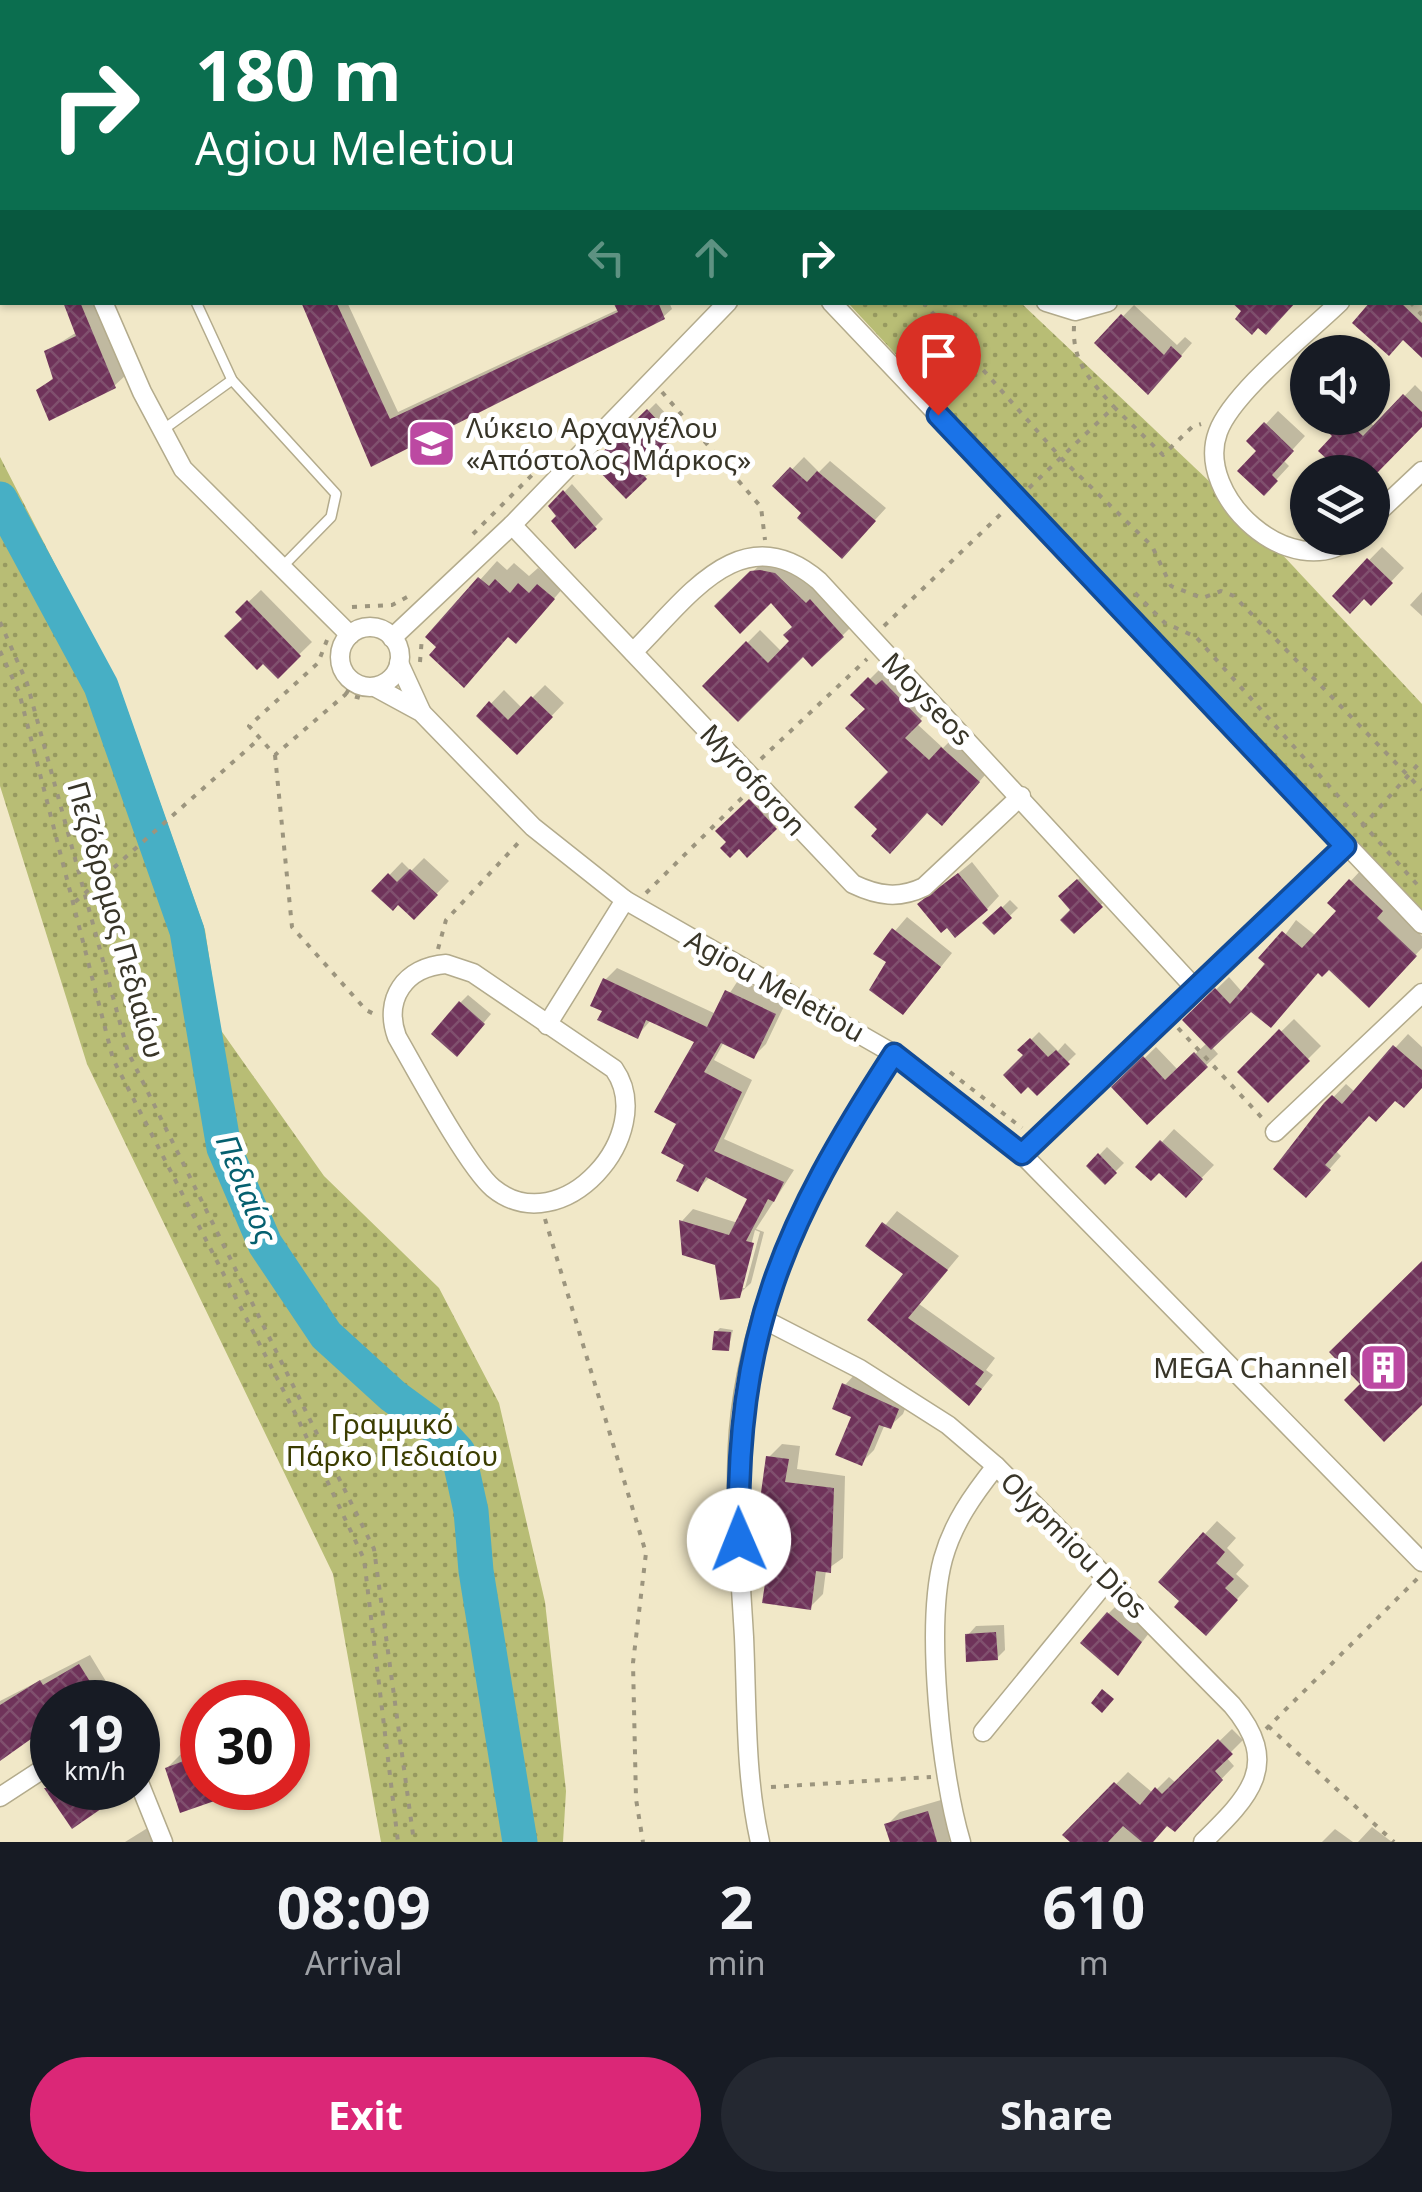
<!DOCTYPE html>
<html lang="en">
<head>
<meta charset="utf-8">
<style>
	body { margin:0; font-family:"Noto Sans",sans-serif; background:#242831; color:#f1f3f6; height:100vh; display:flex; flex-direction:column; font-size:38px; white-space:nowrap }
	* { box-sizing:border-box; margin:0 }
	p { font-size:32px; color:#9ea1a6 }
	.icon { flex:none; width:55px; height:55px; fill:none; stroke:currentColor; stroke-width:2; stroke-linecap:round; stroke-linejoin:round }
	.map { position:relative; height:1842px; overflow:hidden }
	.sheet { display:flex; flex-direction:column; background:#171b24; flex:1 }
	.sheet>* { flex:none }
	.banner { position:absolute; left:0px; top:0px; width:1422px; height:305px; box-shadow:0 2px 8px #0004; background:#0b6e4f; color:#fff; overflow:hidden }
	.buttons { position:absolute; left:1290px; top:335px; display:grid; gap:20px }
	.buttons a { display:grid; place-items:center; width:100px; height:100px; border-radius:50%; background:#171b24; box-shadow:0 2px 8px #0004; font-size:50px }
	.speed { position:absolute; left:30px; top:1680px; display:flex; gap:20px; font-size:50px; font-weight:700; text-align:center }
	.speed>* { display:grid; place-content:center; width:130px; height:130px; border-radius:50%; background:#171b24; box-shadow:0 2px 8px #0004; line-height:1 }
	.speed small { font-size:25px; font-weight:400 }
	.speed .limit { border:15px solid #d22; background:#fff; color:#111 }
	.pin { position:absolute; display:grid; place-items:center; width:85px; height:85px; color:#fff; margin:-102px -42px; border-radius:50% 50% 50% 0; rotate:-45deg; box-shadow:0 0 10px #0007 }
	.pin .icon { rotate:45deg }
	.me { position:absolute; width:110px; margin:-55px; rotate:359deg; stroke-linejoin:round; filter:drop-shadow(0 0 8px #0008) }
	.turn { display:flex; align-items:center; gap:35px; height:210px; padding:0 30px; font-size:45px }
	.turn .icon { width:130px; height:130px; stroke-width:2.5 }
	.turn b { display:block; font-size:70px; line-height:85px }
	.lanes { display:flex; align-items:center; height:95px; padding:0 30px; background:#0003; justify-content:center; gap:50px; direction:ltr }
	.lanes .off { opacity:.35 }
	.eta { display:flex; justify-content:space-evenly; align-items:center; height:170px; text-align:center }
	.eta b { font-size:60px; font-weight:700; line-height:70px }
	.cta { display:flex; gap:20px; margin-top:auto; padding:20px 30px }
	.cta a { flex:1; height:115px; border-radius:60px; background:#db2777; color:#fff; font-size:40px; font-weight:700; line-height:115px; text-align:center }
	.cta a+a { background:#242831; color:#f1f3f6 }
	.map>svg:first-child { display:block }
	.park { fill:url(#park-dots) }
	.shadow { fill:#0003; fill-rule:evenodd }
	.lines { fill:none; stroke-linecap:round; stroke-linejoin:round }
	.river { stroke:#47afc5; stroke-width:35 }
	.building { fill:url(#building-cross-hatch) }
	.lane-casing { stroke:#b3ab8c; stroke-width:12 }
	.street-casing { stroke:#b3ab8c; stroke-width:21 }
	.path { stroke:#9c957e; stroke-width:4; stroke-dasharray:5 8; stroke-linecap:butt }
	.lane { stroke:#fff; stroke-width:9 }
	.street { stroke:#fff; stroke-width:18 }
	.route-casing { stroke:#114b97; stroke-width:25 }
	.route { stroke:#1a73e8; stroke-width:18 }
	.labels { text-anchor:middle; stroke-width:10; stroke-linejoin:round; paint-order:stroke }
	.poi-label { font-size:28px; fill:#383528; stroke:#fff; text-anchor:start }
	.street-label { font-size:28px; fill:#383528; stroke:#fff }
	.park-label { font-size:28px; fill:#3b3d00; stroke:#fff }
	.water-label { font-size:30px; font-style:italic; fill:#05606f; stroke:#fff }
</style>
</head>
<body>
<div class="map">
<svg width="1422" height="1842" viewBox="0 0 1422 1842">
	<defs>
		<pattern id="park-dots" width="8" height="8" patternUnits="userSpaceOnUse" patternTransform="scale(2.5)"><rect width="8" height="8" fill="#b8bd75"/><path d="M2 2h.1M6 6h.1" fill="none" stroke="#979a60" stroke-width="1.8" stroke-linecap="round"/></pattern>
		<pattern id="building-cross-hatch" width="8" height="8" patternUnits="userSpaceOnUse" patternTransform="scale(2.5)"><rect width="8" height="8" fill="#6f335a"/><path d="M0 0l8 8M0 8l8-8" fill="none" stroke="#80506e"/></pattern>
	</defs>
	<rect width="100%" height="100%" fill="#f1e8c8"/>
	<g class="park">
		<polygon points="571,0 776,0 778,2 573,2"/>
		<polygon points="848,303 1021,303 1248,518 1422,704 1422,920"/>
		<polygon points="0,457 122,695 205,930 220,1029 324,1176 439,1288 499,1403 545,1602 566,1791 563,1842 381,1842 333,1574 87,1064 0,786"/>
	</g>
	<g class="shadow">
		<polygon points="884,0 978,0 976,2"/>
		<polygon points="1227,0 1309,0 1311,2 1230,2"/>
		<polygon points="1422,29 1422,79 1420,80 1420,31"/>
		<polygon points="1422,116 1422,177 1420,179 1420,118"/>
		<polygon points="1420,299 1422,300 1422,355 1374,302 1420,302"/>
		<polygon points="66,302 96,302 126,375 114,386 39,391 55,376 47,351 77,332"/>
		<polygon points="304,302 347,302 398,412 619,309 616,302 669,302 672,309 663,317 373,463"/>
		<polygon points="1134,305 1177,345 1185,337 1192,343 1160,380 1097,343"/>
		<polygon points="1415,385 1422,392 1422,424 1372,476 1344,472 1321,451 1335,436 1317,418 1365,418 1375,427"/>
		<polygon points="1308,391 1308,409 1299,400"/>
		<polygon points="656,403 679,428 645,460 654,469 626,496 595,463"/>
		<polygon points="1278,411 1305,436 1283,460 1289,466 1264,493 1259,450 1250,441"/>
		<polygon points="804,457 819,472 830,461 886,508 853,544 804,513 776,486"/>
		<polygon points="572,484 603,519 595,527 559,516 551,506"/>
		<polygon points="1382,547 1404,568 1371,603 1364,596 1335,595"/>
		<polygon points="765,560 788,561 855,623 842,636 803,654 705,686 760,630 782,652 792,641 795,627 772,600 717,606"/>
		<polygon points="497,561 507,570 514,563 529,576 538,568 548,577 556,568 570,580 533,623 509,635 440,647 429,637"/>
		<polygon points="261,590 312,642 278,675 263,660 238,612"/>
		<polygon points="1422,592 1422,616 1410,605"/>
		<polygon points="883,666 891,674 896,669 933,706 916,723 943,748 955,736 991,768 955,810 928,810 880,829 891,772 868,709 854,695"/>
		<polygon points="545,685 564,703 517,752 479,716 504,690 522,708"/>
		<polygon points="763,788 788,815 747,854 718,831"/>
		<polygon points="424,858 449,881 414,917 398,902 375,890 402,862 411,871"/>
		<polygon points="972,862 999,896 987,909 921,904"/>
		<polygon points="1363,868 1394,897 1388,903 1422,936 1422,948 1369,1004 1329,967 1251,1008 1211,1046 1218,1054 1147,1121 1115,1087 1156,1047 1178,1070 1207,1043 1185,1020 1229,977 1243,993 1296,920 1316,936 1339,911 1330,903"/>
		<polygon points="1086,872 1109,897 1074,931 1074,910 1061,896"/>
		<polygon points="1010,900 1018,908 994,931 986,923"/>
		<polygon points="907,917 952,953 915,999 889,961 876,953"/>
		<path d="M617,968L716,1014L739,979L786,1002L766,1044L754,1056L724,1042L714,1060L752,1080L724,1139L794,1170L756,1229L764,1232L751,1283L738,1295L718,1263L684,1253L682,1221L693,1209L738,1223L751,1198L710,1177L698,1189L688,1164L679,1123L697,1041L651,1020L637,1036L605,1010V980ZM755,1230L760,1232L745,1288H740Z"/>
		<polygon points="468,995 491,1014 465,1045 460,1003"/>
		<polygon points="1294,1019 1321,1046 1268,1099 1240,1072"/>
		<polygon points="1039,1032 1058,1051 1065,1043 1076,1054 1037,1092 1029,1083 1026,1055 1021,1050"/>
		<polygon points="1408,1034 1422,1047 1422,1086 1370,1113 1336,1151 1341,1156 1318,1182 1326,1105 1346,1084 1355,1092"/>
		<polygon points="1174,1129 1214,1165 1186,1194 1159,1170 1139,1167"/>
		<polygon points="1107,1147 1124,1163 1105,1182 1089,1166"/>
		<polygon points="897,1211 959,1256 919,1304 995,1358 986,1370 993,1375 981,1390 871,1319 906,1273 868,1246"/>
		<polygon points="720,1328 733,1330 728,1349 716,1332"/>
		<polygon points="857,1372 910,1396 903,1414 890,1426 885,1424 874,1450 861,1463 845,1385"/>
		<polygon points="782,1444 800,1446 797,1469 845,1476 843,1558 826,1570 823,1594 810,1607 777,1522 769,1457"/>
		<polygon points="1217,1521 1236,1538 1227,1548 1244,1565 1236,1574 1249,1586 1218,1620 1205,1534"/>
		<polygon points="1121,1601 1153,1628 1118,1673 1109,1613"/>
		<polygon points="1004,1625 1005,1650 997,1658 968,1635 976,1626"/>
		<polygon points="90,1655 107,1683 84,1702 52,1702 52,1724 0,1759 0,1701"/>
		<polygon points="1232,1729 1243,1740 1226,1757 1234,1766 1174,1828 1169,1823 1153,1842 1074,1842 1066,1835 1128,1772 1153,1793 1169,1777 1176,1783"/>
		<polygon points="202,1748 202,1788 230,1788 222,1796 182,1810 167,1768 180,1755"/>
		<polygon points="52,1778 52,1788 119,1790 73,1825 45,1785"/>
		<polygon points="941,1800 952,1839 949,1842 892,1842 887,1825 900,1812"/>
		<polygon points="154,1824 165,1842 125,1842"/>
		<polygon points="1372,1827 1392,1842 1358,1842"/>
		<polygon points="1335,1829 1353,1842 1322,1842"/>
	</g>
	<g class="lines">
		<polyline class="river" points="0,499 101,686 187,931 224,1148 265,1244 326,1335 393,1396 434,1426 458,1452 471,1511 476,1571 520,1842"/>
	</g>
	<g class="building">
		<polygon points="63,302 80,302 116,388 49,421 36,390 53,379 44,351 76,336"/>
		<polygon points="301,302 336,302 390,419 618,312 613,302 658,302 665,319 371,467"/>
		<polygon points="1231,302 1296,302 1266,335 1258,328 1252,335 1235,319 1241,311"/>
		<polygon points="1370,302 1400,302 1422,323 1422,358 1403,340 1389,356 1352,323"/>
		<polygon points="1121,314 1164,355 1171,346 1182,356 1148,395 1094,343"/>
		<polygon points="1403,394 1422,412 1422,427 1378,472 1341,472 1318,451 1332,436 1313,418 1343,418 1363,436"/>
		<polygon points="647,409 673,437 639,470 647,479 626,499 591,463"/>
		<polygon points="1264,422 1294,451 1272,475 1278,481 1264,496 1237,471 1256,451 1246,441"/>
		<polygon points="790,467 807,482 817,471 876,521 842,559 797,518 801,513 772,486"/>
		<polygon points="563,490 597,529 575,549 551,521 556,516 548,506"/>
		<polygon points="1367,558 1393,583 1371,606 1364,599 1350,614 1332,596"/>
		<polygon points="760,570 775,573 806,603 810,599 844,637 812,667 803,657 738,722 702,686 746,641 768,663 789,641 783,635 792,627 771,603 740,634 714,606 750,571"/>
		<polygon points="478,577 489,586 495,579 510,593 518,583 529,593 537,584 555,599 516,644 508,637 464,688 429,655 436,647 425,637"/>
		<polygon points="247,600 301,656 278,679 263,664 257,670 224,636 242,619 235,612"/>
		<polygon points="868,677 876,685 882,680 922,721 905,738 929,760 941,747 980,782 942,826 927,813 890,854 871,836 877,829 854,807 888,772 845,728 865,709 850,695"/>
		<polygon points="531,696 553,717 517,755 476,716 489,701 508,720"/>
		<polygon points="749,799 777,829 747,858 739,849 730,858 720,848 726,842 715,831"/>
		<polygon points="410,869 438,895 414,920 398,905 393,911 371,891 388,873 397,882"/>
		<polygon points="958,873 988,910 955,938 947,928 941,933 917,904"/>
		<polygon points="1077,879 1103,907 1074,934 1060,920 1070,910 1058,896"/>
		<polygon points="1349,879 1383,911 1377,918 1417,956 1369,1008 1329,970 1322,977 1318,973 1271,1028 1251,1012 1211,1050 1182,1020 1215,988 1230,1004 1265,964 1258,958 1282,931 1302,948 1336,911 1327,903"/>
		<polygon points="1001,906 1012,918 994,935 982,923"/>
		<polygon points="892,928 941,967 903,1015 869,990 886,962 873,954"/>
		<polygon points="603,978 707,1027 725,990 776,1014 754,1059 721,1043 704,1072 742,1092 714,1151 784,1182 774,1202 768,1199 746,1241 754,1243 740,1298 720,1300 715,1265 682,1255 679,1220 729,1235 747,1199 706,1177 698,1192 676,1181 684,1165 661,1153 676,1124 654,1112 694,1042 646,1020 638,1039 597,1020 602,1011 590,1006"/>
		<polygon points="459,1001 485,1024 457,1057 431,1034"/>
		<polygon points="1279,1029 1310,1061 1268,1103 1237,1072"/>
		<polygon points="1030,1038 1048,1057 1056,1050 1070,1064 1037,1096 1028,1087 1021,1094 1003,1075 1023,1055 1017,1050"/>
		<polygon points="1393,1045 1422,1070 1422,1088 1404,1108 1395,1101 1376,1122 1369,1116 1325,1165 1331,1170 1306,1198 1273,1169 1324,1103 1332,1095 1342,1104"/>
		<polygon points="1194,1052 1208,1067 1147,1125 1111,1087 1143,1056 1165,1080"/>
		<polygon points="1160,1140 1203,1179 1186,1198 1159,1173 1151,1181 1135,1167"/>
		<polygon points="1098,1153 1117,1173 1105,1185 1086,1166"/>
		<polygon points="882,1222 948,1270 908,1318 984,1372 975,1384 982,1389 969,1406 867,1320 903,1274 865,1246"/>
		<polygon points="1422,1261 1422,1405 1384,1442 1344,1400 1360,1384 1329,1352"/>
		<polygon points="714,1331 731,1332 729,1351 712,1350"/>
		<polygon points="842,1383 899,1409 891,1429 879,1425 862,1466 835,1455 851,1417 832,1409"/>
		<polygon points="766,1456 789,1459 785,1482 834,1488 831,1573 816,1571 811,1610 762,1603 774,1525 757,1522"/>
		<polygon points="1203,1532 1225,1552 1216,1563 1234,1579 1225,1588 1238,1600 1206,1636 1174,1607 1179,1601 1158,1582"/>
		<polygon points="1107,1612 1142,1642 1118,1676 1080,1643"/>
		<polygon points="996,1632 998,1660 966,1662 965,1634"/>
		<polygon points="79,1664 99,1696 87,1702 52,1702 52,1724 0,1761 0,1705 40,1680 43,1685"/>
		<polygon points="1102,1689 1114,1699 1102,1713 1091,1703"/>
		<polygon points="1218,1739 1233,1754 1215,1771 1223,1780 1175,1832 1167,1826 1153,1842 1142,1842 1123,1826 1108,1842 1070,1842 1062,1835 1114,1782 1140,1805 1155,1787 1162,1794"/>
		<polygon points="202,1754 202,1788 246,1790 180,1813 165,1768"/>
		<polygon points="44,1788 96,1788 108,1804 72,1829"/>
		<polygon points="928,1811 937,1842 890,1842 884,1824"/>
	</g>
	<g class="lines">
		<defs>
			<g id="lane">
				<polyline points="196,302 232,380 336,494 331,517 283,566"/>
				<polyline points="164,429 232,380"/>
			</g>
			<g id="street">
				<polyline points="20,0 20,2"/>
				<polyline points="741,0 743,2"/>
				<polyline points="981,0 984,2"/>
				<polyline points="1387,0 1388,2"/>
				<polyline points="1030,2 1032,0"/>
				<polyline points="1167,2 1170,0"/>
				<polyline points="1420,226 1422,224"/>
				<polyline points="103,302 142,392 183,469 350,635"/>
				<polyline points="831,302 1422,924"/>
				<polyline points="1046,302 1075,311 1108,302"/>
				<path d="M1340,302C1308,333 1232,393 1218,432C1194,496 1291,585 1352,538"/>
				<polyline points="1372,518 1422,471"/>
				<path d="M512,525L853,884C878,896 899,899 924,887L1021,796"/>
				<circle cx="370" cy="657" r="30"/>
				<polyline points="392,638 512,525 728,302"/>
				<path d="M633,652C686,600 741,514 819,581L1193,986"/>
				<polyline points="399,663 421,711"/>
				<polyline points="375,687 421,712 533,827 625,900 894,1054 1022,1154 1422,1562"/>
				<path d="M446,964L473,973L614,1069C659,1133 562,1244 493,1188C468,1167 416,1070 397,1037C383,999 405,967 446,964Z"/>
				<polyline points="547,1025 625,900"/>
				<polyline points="1275,1132 1422,993"/>
				<polyline points="1022,1154 1345,846"/>
				<path d="M761,1318L860,1369L948,1425L996,1466L1232,1705C1282,1764 1250,1796 1203,1842"/>
				<polyline points="983,1732 1109,1578"/>
				<polyline points="138,1780 163,1842"/>
				<polyline points="0,1797 52,1763"/>
				<path d="M760,1842C745,1776 747,1705 744,1637C740,1569 734,1499 739,1431C751,1290 819,1170 894,1054"/>
				<path d="M961,1842C941,1776 925,1626 943,1559C953,1523 973,1495 996,1466"/>
			</g>
		</defs>
		<use href="#lane" class="lane-casing"/>
		<use href="#street" class="street-casing"/>
		<g class="path">
			<polyline points="687,2 687,0"/>
			<polyline points="1129,2 1133,0"/>
			<polyline points="1420,13 1422,11"/>
			<polyline points="923,302 1062,459 1152,546 1171,586 1202,598 1221,591 1234,596 1422,790"/>
			<polyline points="1410,302 1422,315"/>
			<path d="M1074,326C1072,363 1091,381 1114,407"/>
			<polyline points="901,348 943,390"/>
			<polyline points="662,392 761,507 765,540"/>
			<polyline points="1029,488 1114,407 1163,455 1192,427 1201,424"/>
			<polyline points="473,534 534,473"/>
			<polyline points="1135,593 1165,623 1196,637 1422,890"/>
			<polyline points="352,607 392,605 409,596"/>
			<polyline points="0,622 27,683 128,1052 374,1549 414,1842"/>
			<polyline points="884,626 1004,511"/>
			<polyline points="327,640 318,663 249,726 275,755 346,694 360,698"/>
			<polyline points="0,651 19,692 113,1059 296,1415 364,1559 398,1842"/>
			<polyline points="420,662 422,637"/>
			<polyline points="346,694 353,682"/>
			<polyline points="275,755 292,927 366,1010 376,1015"/>
			<polyline points="761,759 867,659"/>
			<polyline points="1362,827 1422,760"/>
			<polyline points="646,893 746,794"/>
			<polyline points="75,902 259,739"/>
			<polyline points="438,949 446,920 521,840"/>
			<polyline points="1178,1028 1264,1120"/>
			<polyline points="950,1072 1022,1128"/>
			<polyline points="545,1219 646,1553 633,1663 636,1799 643,1842"/>
			<polyline points="1268,1726 1394,1842"/>
			<polyline points="1266,1729 1419,1577"/>
			<polyline points="771,1787 931,1777"/>
		</g>
		<use href="#lane" class="lane"/>
		<use href="#street" class="street"/>
	</g>
	<g class="lines">
		<defs>
			<path id="route" d="M739,1540C735,1333 783,1225 894,1054L1022,1154L1345,846L938,415"/>
		</defs>
		<use href="#route" class="route-casing"/>
		<use href="#route" class="route"/>
	</g>
	<defs>
		<symbol id="school-square" viewBox="-11 -11 22 22"><rect x="-9" y="-9" width="18" height="18" rx="4" fill="#bc49a2" stroke="#fff"/><path d="M0-5L7-2L0 1L-7-2ZM-4 1L0 2.5L4 1V4Q0 6-4 4Z" fill="#fff"/></symbol>
		<symbol id="building-square" viewBox="-11 -11 22 22"><rect x="-9" y="-9" width="18" height="18" rx="4" fill="#bc49a2" stroke="#fff"/><path d="M-4-6H4V6H1V3H-1V6H-4ZM-2.5-4.3h1.7v1.8h-1.7ZM.8-4.3h1.7v1.8H.8ZM-2.5-1h1.7V.8h-1.7ZM.8-1h1.7V.8H.8Z" fill="#fff"/></symbol>
	</defs>
	<g fill-rule="evenodd">
		<use href="#school-square" x="404" y="416" width="55" height="55"/>
		<use href="#building-square" x="1356" y="1340" width="55" height="55"/>
	</g>
	<g class="labels">
		<g class="poi-label">
			<text x="466" y="438">Λύκειο Αρχαγγέλου<tspan x="466" dy="32">«Απόστολος Μάρκος»</tspan></text>
			<text x="1348" y="1378" text-anchor="end">MEGA Channel</text>
		</g>
		<g class="street-label">
			<text transform="translate(927 699) rotate(46)" y="10">Moyseos</text>
			<text transform="translate(753 780) rotate(47)" y="10">Myroforon</text>
			<text transform="translate(116 920) rotate(74)" y="10">Πεζόδρομος Πεδιαίου</text>
			<text transform="translate(775 986) rotate(29)" y="10">Agiou Meletiou</text>
			<text transform="translate(1074 1545) rotate(45)" y="10">Olypmiou Dios</text>
		</g>
		<g class="park-label">
			<text x="392" y="1434">Γραμμικό<tspan x="392" dy="32">Πάρκο Πεδιαίου</tspan></text>
		</g>
		<g class="water-label">
			<text transform="translate(246 1189) rotate(68)" y="10">Πεδιαίος</text>
		</g>
	</g>
</svg>
<div class="buttons">
<a><svg class="icon" aria-label="sound" viewBox="0 0 24 24"><path d="M4 9h4l5-4v14l-5-4H4zM17 9q2 3 0 6"/></svg></a>
<a><svg class="icon" aria-label="layers" viewBox="0 0 24 24"><path d="M12 4l9 5-9 5-9-5zM3 14l9 5 9-5"/></svg></a>
</div>
<div class="speed"><div>19<small>km/h</small></div><div class="limit">30</div></div>
<div class="pin" style="left:938px;top:415px;background:#d93025"><svg class="icon" aria-label="arrive" viewBox="0 0 24 24"><path d="M6 21V4h12l-3 4 3 4H6"/></svg></div>
<svg class="me" style="left:739px;top:1540px" viewBox="-20 -20 40 40"><circle r="19" fill="#fff"/><path d="M0-13L10 11 0 6-10 11z" fill="#1a73e8"/></svg>
<div class="banner">
<div class="turn"><svg class="icon" aria-label="right" viewBox="0 0 24 24"><path d="M7 20v-9h11M14 6l5 5-5 5"/></svg><div><b>180 m</b>Agiou Meletiou</div></div>
<div class="lanes"><svg class="icon off" aria-label="left" viewBox="0 0 24 24"><path d="M17 20v-9H6M10 6l-5 5 5 5"/></svg><svg class="icon off" aria-label="ahead" viewBox="0 0 24 24"><path d="M12 20V5M6 11l6-6 6 6"/></svg><svg class="icon" aria-label="right" viewBox="0 0 24 24"><path d="M7 20v-9h11M14 6l5 5-5 5"/></svg></div>
</div>
</div>
<section class="sheet">
<div class="eta">
<div><b>08:09</b><p>Arrival</p></div>
<div><b>2</b><p>min</p></div>
<div><b>610</b><p>m</p></div>
</div>
<div class="cta"><a>Exit</a><a>Share</a></div>
</section>
</body>
</html>
